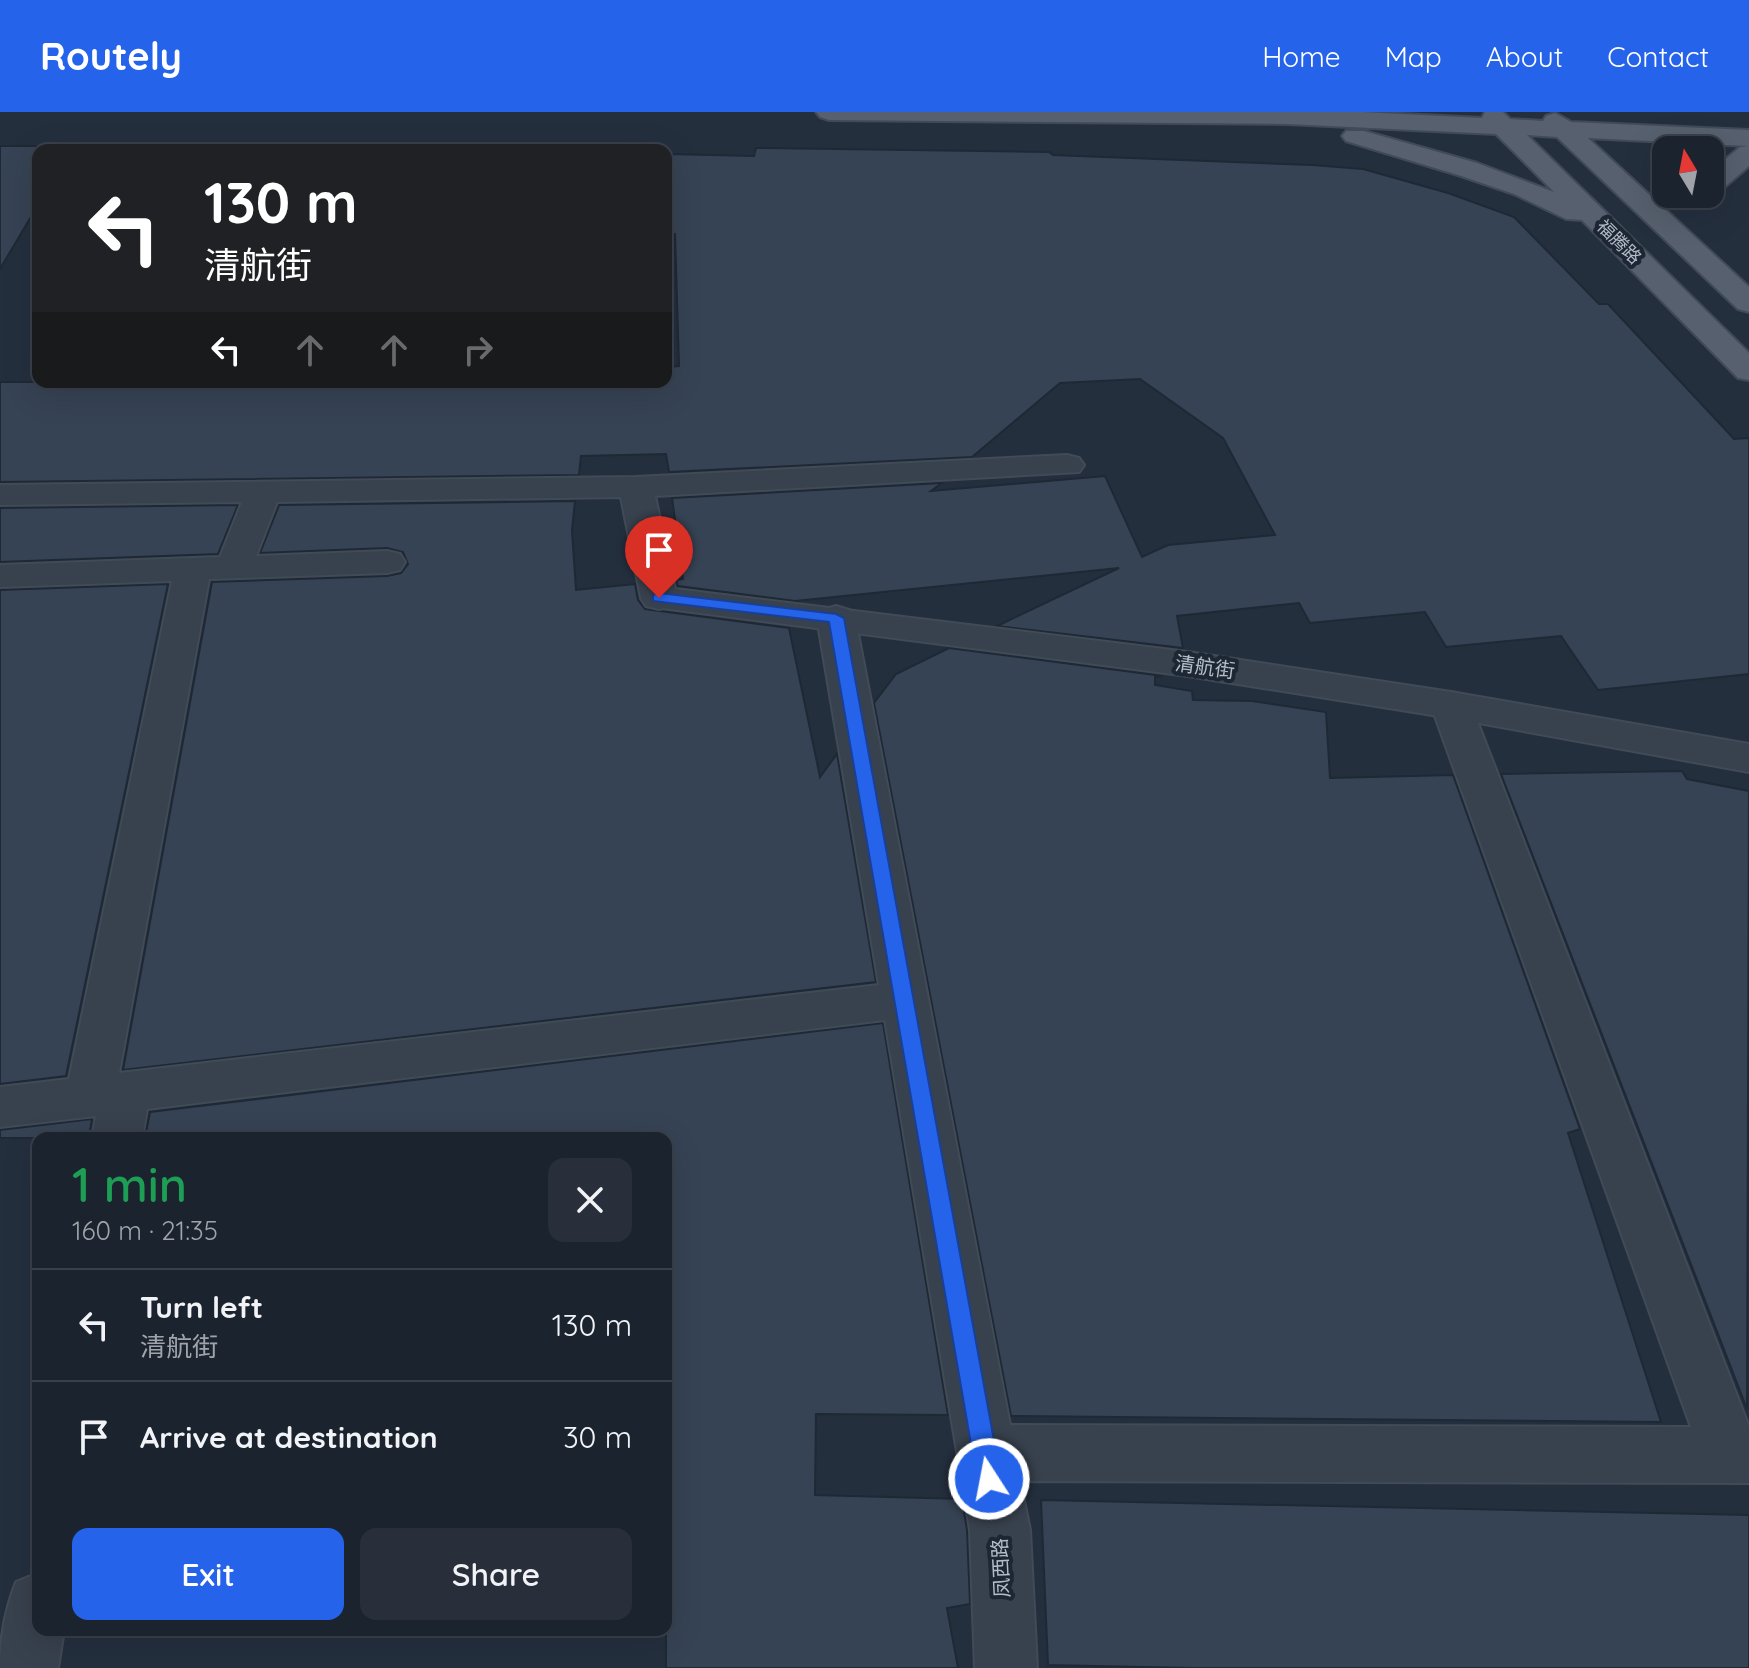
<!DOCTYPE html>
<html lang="en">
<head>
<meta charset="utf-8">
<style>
	body { margin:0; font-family:Quicksand,"Noto Sans SC",sans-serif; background:#282f3a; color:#f1f3f6; height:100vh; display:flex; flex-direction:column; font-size:30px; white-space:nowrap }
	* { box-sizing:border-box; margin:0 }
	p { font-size:26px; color:#a0a4aa }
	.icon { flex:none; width:44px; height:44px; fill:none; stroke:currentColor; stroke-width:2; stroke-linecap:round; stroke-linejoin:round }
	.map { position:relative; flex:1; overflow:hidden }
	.panel { position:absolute; left:32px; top:1020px; width:640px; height:504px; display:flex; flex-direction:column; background:#1b232e; border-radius:16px; box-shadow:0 8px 32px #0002,0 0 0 2px #39404a }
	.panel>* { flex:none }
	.hud { position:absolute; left:32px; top:32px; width:640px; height:244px; border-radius:16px; box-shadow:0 8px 32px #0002,0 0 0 2px #39404a; background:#202124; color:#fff; overflow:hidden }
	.needle { width:52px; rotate:350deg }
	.fabs { position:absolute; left:1652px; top:24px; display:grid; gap:16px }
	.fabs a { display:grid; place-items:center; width:72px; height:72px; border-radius:16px; background:#1b232e; box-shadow:0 8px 32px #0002,0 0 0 2px #39404a; font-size:40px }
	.pin { position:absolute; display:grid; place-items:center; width:68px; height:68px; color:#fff; margin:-82px -34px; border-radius:50% 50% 50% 0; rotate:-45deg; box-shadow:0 0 8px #0007 }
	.pin .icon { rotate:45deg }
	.me { position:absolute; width:88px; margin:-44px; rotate:349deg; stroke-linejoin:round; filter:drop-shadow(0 0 6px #0008) }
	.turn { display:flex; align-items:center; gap:28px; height:168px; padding:0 40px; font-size:36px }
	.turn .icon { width:104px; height:104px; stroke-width:2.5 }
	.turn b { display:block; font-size:56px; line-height:68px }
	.lanes { display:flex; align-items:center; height:76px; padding:0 40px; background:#0003; justify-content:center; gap:40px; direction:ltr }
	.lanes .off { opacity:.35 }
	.round { display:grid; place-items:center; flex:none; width:84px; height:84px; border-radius:16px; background:#282f3a }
	.head { display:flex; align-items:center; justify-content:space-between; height:136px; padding:0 40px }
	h1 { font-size:48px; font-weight:600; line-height:60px; color:#1e9e55 }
	.cta { display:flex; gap:16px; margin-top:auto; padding:16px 40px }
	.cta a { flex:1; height:92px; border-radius:16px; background:#2563eb; color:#fff; font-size:32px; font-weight:600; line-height:92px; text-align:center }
	.cta a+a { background:#282f3a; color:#f1f3f6 }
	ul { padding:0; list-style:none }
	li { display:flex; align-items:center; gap:24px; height:112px; padding:0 40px; border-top:2px solid #39404a }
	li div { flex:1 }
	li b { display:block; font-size:30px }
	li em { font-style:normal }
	header { display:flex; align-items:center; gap:48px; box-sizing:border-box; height:112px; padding:0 40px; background:#2563eb; color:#fff }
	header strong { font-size:38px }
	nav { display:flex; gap:44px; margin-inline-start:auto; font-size:28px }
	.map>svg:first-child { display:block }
	.building { fill:#364354; stroke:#1f2835; stroke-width:2 }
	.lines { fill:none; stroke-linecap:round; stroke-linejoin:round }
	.minor-casing { stroke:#414a57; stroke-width:4 }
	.tertiary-casing { stroke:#414a57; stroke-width:4 }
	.primary-casing { stroke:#414a57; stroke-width:4 }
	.minor { fill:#38414e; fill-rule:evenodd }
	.tertiary { fill:#38414e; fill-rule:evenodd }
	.primary { fill:#56606e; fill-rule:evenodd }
	.route { fill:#2563eb; stroke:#184099; stroke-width:2 }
	.labels { text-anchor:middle; stroke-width:8; stroke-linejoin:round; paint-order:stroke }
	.far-street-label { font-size:18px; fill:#b4bcc9; stroke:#1d2633 }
	.street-label { font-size:20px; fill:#b4bcc9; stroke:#1d2633 }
</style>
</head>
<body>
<header>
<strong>Routely</strong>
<nav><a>Home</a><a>Map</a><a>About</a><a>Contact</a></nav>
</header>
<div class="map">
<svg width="1749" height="1556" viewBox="0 0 1749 1556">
	<rect width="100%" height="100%" fill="#242f3e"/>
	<g class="building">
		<polygon points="0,34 74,34 71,38 38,38 38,93 0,157"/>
		<polygon points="756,36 1049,40 1053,43 1312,53 1363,57 1448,81 1514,105 1599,192 1608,192 1734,327 1749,326 1749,562 1598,578 1561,524 1446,535 1425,500 1310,511 1299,491 1177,504 1183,536 997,514 1119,456 795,489 678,474 676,468 683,467 672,386 942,371 931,379 1105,364 1142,445 1168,433 1275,423 1223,326 1140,267 1060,271 972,345 669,360 666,342 581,344 579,363 0,370 0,270 666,270 666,255 679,254 675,122 666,123 666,42 754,44"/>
		<polygon points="575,389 572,418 576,478 635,472 638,488 645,497 789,516 820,665 837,642 876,870 123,958 212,470 387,464 401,461 408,452 403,440 387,436 260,441 279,393"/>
		<polygon points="238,393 218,442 0,450 0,396"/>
		<polygon points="168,472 66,964 0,972 0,478"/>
		<polygon points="949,536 1163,564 1155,565 1155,573 1192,579 1193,588 1252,589 1326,600 1330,666 1453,663 1580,1017 1568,1021 1661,1310 1011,1304 874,591 896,562"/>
		<polygon points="1682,659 1687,667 1749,679 1747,1297 1501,662"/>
		<polygon points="883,911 948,1303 816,1302 815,1383 962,1387 967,1418 970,1492 947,1496 958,1556 666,1556 666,1026 145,1026 150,1000"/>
		<polygon points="92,1007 89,1026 0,1026 0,1018"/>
		<polygon points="1041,1388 1749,1403 1749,1556 1193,1556 1048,1553"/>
	</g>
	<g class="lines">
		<defs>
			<g id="minor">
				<polygon points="1067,343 1079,346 1084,353 1079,360 655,384 677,486 672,494 659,497 646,494 641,486 621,385 277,390 256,444 387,439 400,442 405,450 400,458 387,461 209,467 119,961 879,873 817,506 823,498 836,494 849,498 855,506 1010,1313 1691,1315 1431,593 1437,584 1451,580 1465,584 1471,593 1749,1315 1749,1371 1020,1369 1030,1418 1037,1556 975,1556 970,1418 885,908 147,997 142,1026 92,1026 96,1004 0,1015 0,975 69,967 172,469 0,475 0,453 220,445 242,390 0,393 0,373 636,365"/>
				<path d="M38,1461V1518H64L58,1556H0C0,1526 5,1498 16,1470Z"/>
			</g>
			<polygon id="tertiary" points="659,475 1188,540 1451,580 1749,632 1749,660 1451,606 1188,564 646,494 641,486 646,478"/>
			<polygon id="primary" points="816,0 1363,0 1482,6 1485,0 1503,0 1510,7 1543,9 1546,4 1555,1 1571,10 1749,18 1749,54 1720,79 1710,81 1710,60 1740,35 1747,34 1588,26 1749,175 1749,200 1738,197 1557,25 1527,23 1749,241 1749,268 1738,266 1582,108 1566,107 1514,82 1458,63 1346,29 1342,24 1346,19 1364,19 1477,51 1554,80 1496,22 1287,12 829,8 820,5"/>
		</defs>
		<use href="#minor" class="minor-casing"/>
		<use href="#tertiary" class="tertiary-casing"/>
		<use href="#primary" class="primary-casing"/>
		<use href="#minor" class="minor"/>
		<use href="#tertiary" class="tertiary"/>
		<use href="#primary" class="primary"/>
	</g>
	<polygon class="route" points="659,481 836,502 844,506 1001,1367 998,1375 989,1378 981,1375 977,1367 829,510 653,489 653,483"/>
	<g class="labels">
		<g class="far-street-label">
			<text transform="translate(1619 130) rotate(45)" y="6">福腾路</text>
		</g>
		<g class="street-label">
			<text transform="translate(1205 555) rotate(8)" y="7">清航街</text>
			<text transform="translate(1001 1456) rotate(-93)" y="7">凤西路</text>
		</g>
	</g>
</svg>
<div class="fabs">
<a><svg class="needle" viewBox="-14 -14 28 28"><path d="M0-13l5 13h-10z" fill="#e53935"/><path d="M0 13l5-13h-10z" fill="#a0a4aa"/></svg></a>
</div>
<div class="pin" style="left:659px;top:486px;background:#d93025"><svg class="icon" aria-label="arrive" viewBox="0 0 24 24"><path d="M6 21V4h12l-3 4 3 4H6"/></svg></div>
<svg class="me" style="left:989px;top:1367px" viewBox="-20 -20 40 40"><circle r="17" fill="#2563eb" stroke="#fff" stroke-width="3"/><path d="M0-11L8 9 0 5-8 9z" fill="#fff"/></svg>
<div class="hud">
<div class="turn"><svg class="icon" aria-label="left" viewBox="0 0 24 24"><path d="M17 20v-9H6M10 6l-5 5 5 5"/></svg><div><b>130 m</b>清航街</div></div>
<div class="lanes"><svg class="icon" aria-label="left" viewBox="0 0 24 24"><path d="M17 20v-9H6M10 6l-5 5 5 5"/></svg><svg class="icon off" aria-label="ahead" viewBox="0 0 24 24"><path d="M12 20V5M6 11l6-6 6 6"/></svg><svg class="icon off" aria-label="ahead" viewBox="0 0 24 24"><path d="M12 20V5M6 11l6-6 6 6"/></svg><svg class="icon off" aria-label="right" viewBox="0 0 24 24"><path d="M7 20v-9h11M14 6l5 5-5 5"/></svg></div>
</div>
<section class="panel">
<div class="head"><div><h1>1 min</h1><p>160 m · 21:35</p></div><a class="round"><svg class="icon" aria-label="close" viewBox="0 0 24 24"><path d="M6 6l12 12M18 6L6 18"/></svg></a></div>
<ul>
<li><svg class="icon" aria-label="left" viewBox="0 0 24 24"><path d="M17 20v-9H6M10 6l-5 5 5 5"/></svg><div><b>Turn left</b><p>清航街</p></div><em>130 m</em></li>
<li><svg class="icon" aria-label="arrive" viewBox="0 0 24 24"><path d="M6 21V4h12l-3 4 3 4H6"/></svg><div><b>Arrive at destination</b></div><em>30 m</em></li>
</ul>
<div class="cta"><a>Exit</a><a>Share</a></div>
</section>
</div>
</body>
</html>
